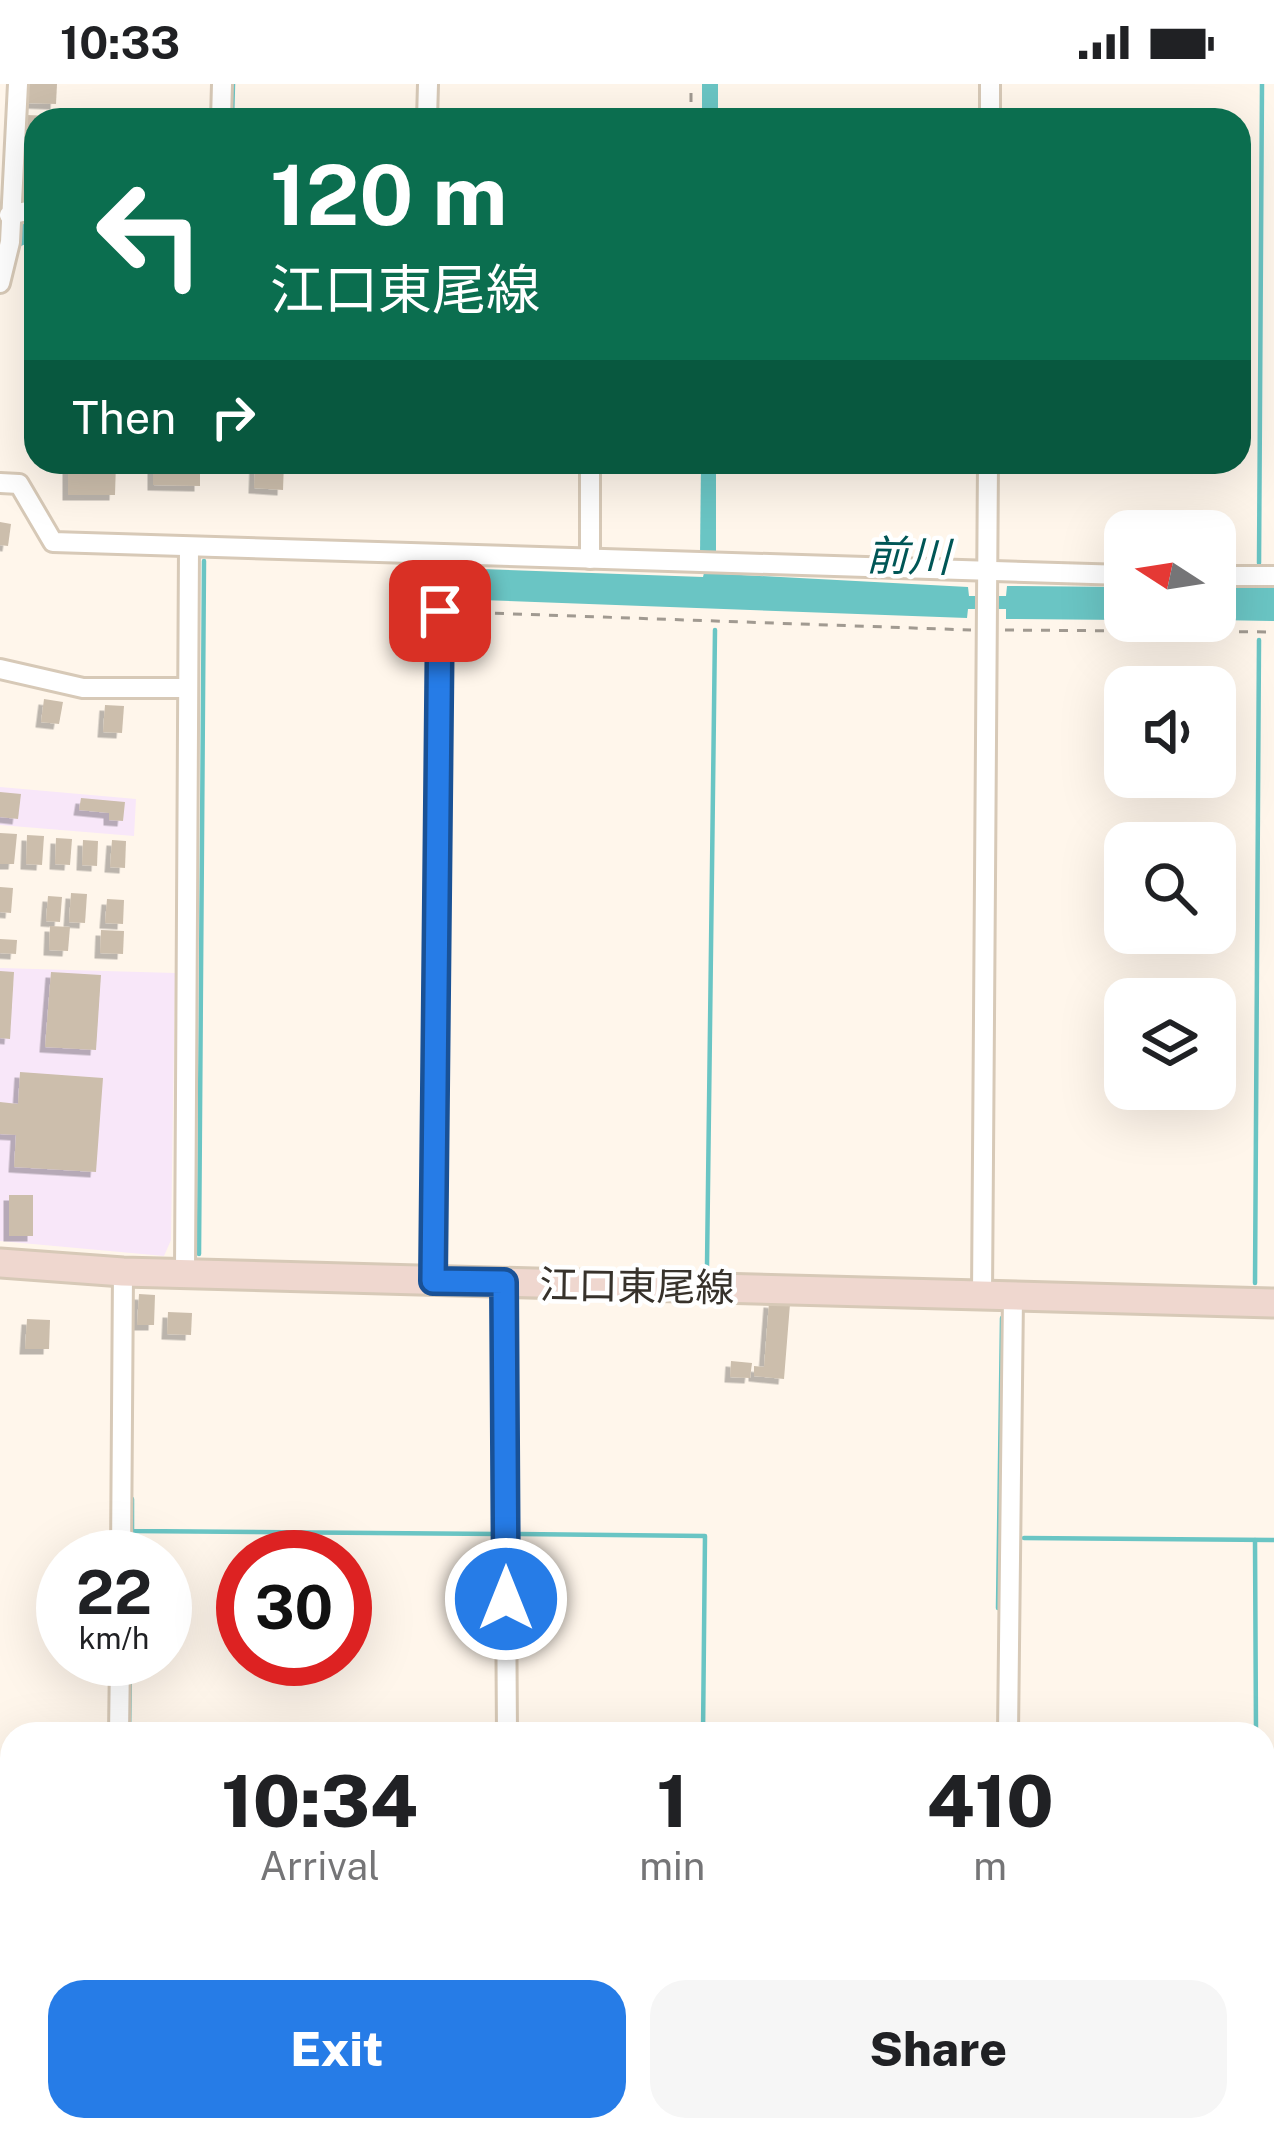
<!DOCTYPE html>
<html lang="en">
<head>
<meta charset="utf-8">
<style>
	body { margin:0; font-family:"Public Sans","Noto Sans JP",sans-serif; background:#f6f6f6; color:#202124; height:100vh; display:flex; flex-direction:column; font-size:45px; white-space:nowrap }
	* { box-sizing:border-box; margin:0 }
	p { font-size:39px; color:#757577 }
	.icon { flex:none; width:66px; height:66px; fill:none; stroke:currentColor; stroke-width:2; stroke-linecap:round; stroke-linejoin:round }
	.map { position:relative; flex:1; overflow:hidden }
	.sheet { position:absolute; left:0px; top:1638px; width:1275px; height:420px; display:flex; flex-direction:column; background:#fff; border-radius:36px 36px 0 0; box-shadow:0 12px 48px #0002 }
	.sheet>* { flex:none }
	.hud { position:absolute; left:24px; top:24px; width:1227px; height:366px; border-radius:36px; box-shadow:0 12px 48px #0002; background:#0b6e4f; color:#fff; overflow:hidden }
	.needle { width:78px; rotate:282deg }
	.controls { position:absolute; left:1104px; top:426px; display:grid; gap:24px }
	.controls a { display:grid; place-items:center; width:132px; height:132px; border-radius:24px; background:#fff; box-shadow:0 12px 48px #0002; font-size:60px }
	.speed { position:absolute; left:36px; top:1446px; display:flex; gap:24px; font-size:60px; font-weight:700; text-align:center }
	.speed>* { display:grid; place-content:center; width:156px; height:156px; border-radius:50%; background:#fff; box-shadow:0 12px 48px #0002; line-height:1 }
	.speed small { font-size:30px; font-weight:400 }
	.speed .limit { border:18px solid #d22; background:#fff; color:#111 }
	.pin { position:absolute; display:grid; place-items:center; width:102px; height:102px; color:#fff; margin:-51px; border-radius:24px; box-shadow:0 6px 18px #0006 }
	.me { position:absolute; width:132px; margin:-66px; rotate:0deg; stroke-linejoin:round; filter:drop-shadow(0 0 9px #0008) }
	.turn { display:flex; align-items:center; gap:42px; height:252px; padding:0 48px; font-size:54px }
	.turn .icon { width:156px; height:156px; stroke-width:2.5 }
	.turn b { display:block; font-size:84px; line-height:102px }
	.then { display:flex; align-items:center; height:114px; padding:0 48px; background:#0003; gap:24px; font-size:45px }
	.eta { display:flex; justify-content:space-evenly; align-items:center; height:204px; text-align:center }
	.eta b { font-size:72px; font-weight:800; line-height:84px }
	.button { display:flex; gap:24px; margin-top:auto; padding:24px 48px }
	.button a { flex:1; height:138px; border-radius:36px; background:#267ce7; color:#fff; font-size:48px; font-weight:800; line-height:138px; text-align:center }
	.button a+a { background:#f6f6f6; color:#202124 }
	.status { display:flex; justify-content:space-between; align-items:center; height:84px; padding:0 60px; background:#fff; direction:ltr }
	.status svg { height:33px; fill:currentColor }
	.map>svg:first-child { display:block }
	.commercial { fill:#f8e7f9 }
	.water { fill:#6ac5c4 }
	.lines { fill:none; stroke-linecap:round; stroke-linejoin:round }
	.stream { stroke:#6ac5c4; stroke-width:4.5 }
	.river { stroke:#6ac5c4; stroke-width:30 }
	.building { fill:#ccbeac; filter:url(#shadow) }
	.minor-casing { stroke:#d7c9b7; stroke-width:24 }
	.secondary-casing { stroke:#d7c9b7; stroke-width:33 }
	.path { stroke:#a19a91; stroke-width:3; stroke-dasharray:9 9; stroke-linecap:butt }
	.minor { stroke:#fff; stroke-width:18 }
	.secondary { stroke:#efd7cf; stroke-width:27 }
	.route-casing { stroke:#195196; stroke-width:30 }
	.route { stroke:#267ce7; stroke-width:21 }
	.labels { text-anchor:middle; stroke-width:9; stroke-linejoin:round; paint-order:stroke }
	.street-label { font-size:39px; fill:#37322b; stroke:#fff }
	.water-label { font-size:42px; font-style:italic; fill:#005656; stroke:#fff }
</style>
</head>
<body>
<div class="status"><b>10:33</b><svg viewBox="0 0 49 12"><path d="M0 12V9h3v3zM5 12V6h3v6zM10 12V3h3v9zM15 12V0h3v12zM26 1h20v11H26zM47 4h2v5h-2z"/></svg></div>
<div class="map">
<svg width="1274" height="2058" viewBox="0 0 1274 2058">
	<defs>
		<filter id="shadow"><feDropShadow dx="-5.5" dy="5.5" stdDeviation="0" flood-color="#0004"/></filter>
	</defs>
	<rect width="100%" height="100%" fill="#fff6eb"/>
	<g class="commercial">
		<polygon points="0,703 136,715 134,752 0,741"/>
		<polygon points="0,884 175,889 171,1156 164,1172 0,1157"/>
	</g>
	<g class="water">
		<rect x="702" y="0" width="16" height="36"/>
		<polygon points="701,378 716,378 716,472 700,472"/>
		<polygon points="454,484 703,493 704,489 968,503 969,512 1006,512 1007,502 1125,503 1125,536 1006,535 1006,525 968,525 967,534 453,515"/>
		<polygon points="1215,503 1274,504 1274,537 1215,536"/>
	</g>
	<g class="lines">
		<g class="stream">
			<polyline points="232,36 233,0"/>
			<polyline points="1259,479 1262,0"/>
			<polyline points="199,1170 204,477"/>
			<polyline points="707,1182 715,546"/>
			<polyline points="1255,1199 1259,556"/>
			<polyline points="132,1415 132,1447 497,1450"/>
			<polyline points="518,1450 705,1452 703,1650"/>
			<polyline points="1024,1454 1274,1456"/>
			<polyline points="1255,1456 1256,1650"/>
			<polyline points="132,1473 132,1449"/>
			<polyline points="998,1524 1002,1234"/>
			<polyline points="129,1650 130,1575"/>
			<polyline points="0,1999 12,1988"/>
			<polyline points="740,2046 740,2058"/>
			<polyline points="252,2058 252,2046"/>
			<polyline points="1256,2058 1256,2046"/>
		</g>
		<polyline class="river" points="0,154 36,140"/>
	</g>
	<g class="building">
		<polygon points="29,0 57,0 56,20 28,19"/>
		<polygon points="27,31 51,32 36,36 36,75 25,75"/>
		<polygon points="116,378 115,411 68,411 68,379"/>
		<polygon points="153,378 200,378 200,402 153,401"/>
		<polygon points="255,378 284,378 283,406 254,404"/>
		<polygon points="0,438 11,440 8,462 0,461"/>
		<polygon points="44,615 63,618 59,640 41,638"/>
		<polygon points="105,621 124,622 122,649 103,648"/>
		<polygon points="0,708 21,710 18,735 0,733"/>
		<polygon points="81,714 125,718 123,737 109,736 109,729 79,726"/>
		<polygon points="0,749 17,750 14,780 0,780"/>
		<polygon points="27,751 44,752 42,781 26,780"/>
		<polygon points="56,754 72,755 70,781 55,780"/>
		<polygon points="83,756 98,757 97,782 82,781"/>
		<polygon points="112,756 126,757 125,784 110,783"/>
		<polygon points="0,803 13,804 11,829 0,828"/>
		<polygon points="71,809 87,810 85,839 69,838"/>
		<polygon points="48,812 62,813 60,838 46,837"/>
		<polygon points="107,815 124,816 123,840 105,839"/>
		<polygon points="50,842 70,843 68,867 49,866"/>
		<polygon points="101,846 124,847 123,870 100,869"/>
		<polygon points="0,855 17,856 16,870 0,869"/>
		<polygon points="0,887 14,888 10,955 0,954"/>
		<polygon points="51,888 101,891 96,966 45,963"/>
		<polygon points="20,988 103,994 96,1088 14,1083 16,1051 0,1050 0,1018 18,1020"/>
		<rect x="9" y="1111" width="24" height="41"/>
		<polygon points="139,1210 155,1211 154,1241 137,1241"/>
		<polygon points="769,1218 790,1220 784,1295 754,1292 754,1282 764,1283"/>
		<polygon points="168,1228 192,1229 191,1251 167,1250"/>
		<polygon points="27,1235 50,1236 49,1265 25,1265"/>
		<polygon points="731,1277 752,1279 750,1294 730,1293"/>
		<polygon points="0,1765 12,1766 12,1830 0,1829"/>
	</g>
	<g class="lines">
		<defs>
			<g id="minor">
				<polyline points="221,36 222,0"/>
				<polyline points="427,36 428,0"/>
				<polyline points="990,36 990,0"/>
				<polyline points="9,131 36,125"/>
				<polyline points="0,199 10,158 18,0"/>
				<polyline points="0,399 19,400 53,458 1125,491"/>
				<polyline points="590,475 590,378"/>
				<polyline points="1215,492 1274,492"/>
				<polyline points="0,585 83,604 188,604"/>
				<polyline points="185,1190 189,463"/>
				<polyline points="433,1197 440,472"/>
				<polyline points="504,1199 507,1650"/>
				<polyline points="982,1211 988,378"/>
				<polyline points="121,1473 123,1188"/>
				<polyline points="119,1650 120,1575"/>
				<polyline points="1008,1650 1013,1212"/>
				<polyline points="1263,1716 1274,1716"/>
				<polyline points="0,1745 12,1746"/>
				<polyline points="1263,1767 1274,1767"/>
				<polyline points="750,2046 750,2058"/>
				<polyline points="505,2058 505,2046"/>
			</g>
			<polyline id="secondary" points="0,1179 123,1188 1274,1219"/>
		</defs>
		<use href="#minor" class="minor-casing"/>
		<use href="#secondary" class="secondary-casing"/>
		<g class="path">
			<polyline points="691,36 691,0"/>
			<polyline points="459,528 971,546"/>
			<polyline points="1005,546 1274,548"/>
			<polyline points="241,2058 241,2046"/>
			<polyline points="980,2058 980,2046"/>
		</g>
		<use href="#minor" class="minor"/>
		<use href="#secondary" class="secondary"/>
	</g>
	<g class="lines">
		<defs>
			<polyline id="route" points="440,527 433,1197 504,1198 506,1515"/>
		</defs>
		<use href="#route" class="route-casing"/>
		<use href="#route" class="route"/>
	</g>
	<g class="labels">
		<g class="street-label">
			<text transform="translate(637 1202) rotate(1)" y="14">江口東尾線</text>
		</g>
		<g class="water-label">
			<text transform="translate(908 472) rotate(1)" y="15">前川</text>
		</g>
	</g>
</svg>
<div class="controls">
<a><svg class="needle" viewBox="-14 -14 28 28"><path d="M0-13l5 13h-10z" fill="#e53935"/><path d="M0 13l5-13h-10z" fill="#757577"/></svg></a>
<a><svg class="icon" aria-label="sound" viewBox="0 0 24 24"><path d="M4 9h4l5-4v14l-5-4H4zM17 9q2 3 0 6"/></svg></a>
<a><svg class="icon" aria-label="search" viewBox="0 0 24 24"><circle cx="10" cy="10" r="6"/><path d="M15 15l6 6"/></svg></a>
<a><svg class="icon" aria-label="layers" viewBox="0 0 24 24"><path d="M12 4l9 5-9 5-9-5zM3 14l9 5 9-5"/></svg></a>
</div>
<div class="speed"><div>22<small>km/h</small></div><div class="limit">30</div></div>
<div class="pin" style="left:440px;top:527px;background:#d93025"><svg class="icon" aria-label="arrive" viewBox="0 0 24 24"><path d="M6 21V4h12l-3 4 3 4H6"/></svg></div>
<svg class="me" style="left:506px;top:1515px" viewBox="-20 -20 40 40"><circle r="17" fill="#267ce7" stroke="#fff" stroke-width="3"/><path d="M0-11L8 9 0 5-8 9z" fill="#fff"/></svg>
<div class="hud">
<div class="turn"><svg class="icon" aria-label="left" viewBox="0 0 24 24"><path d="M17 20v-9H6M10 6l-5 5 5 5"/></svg><div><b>120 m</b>江口東尾線</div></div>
<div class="then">Then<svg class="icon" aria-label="right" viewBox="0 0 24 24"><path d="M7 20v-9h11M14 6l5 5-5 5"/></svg></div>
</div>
<section class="sheet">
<div class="eta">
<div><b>10:34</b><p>Arrival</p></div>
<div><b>1</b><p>min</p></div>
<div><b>410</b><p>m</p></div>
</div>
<div class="button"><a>Exit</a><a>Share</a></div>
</section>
</div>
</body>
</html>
